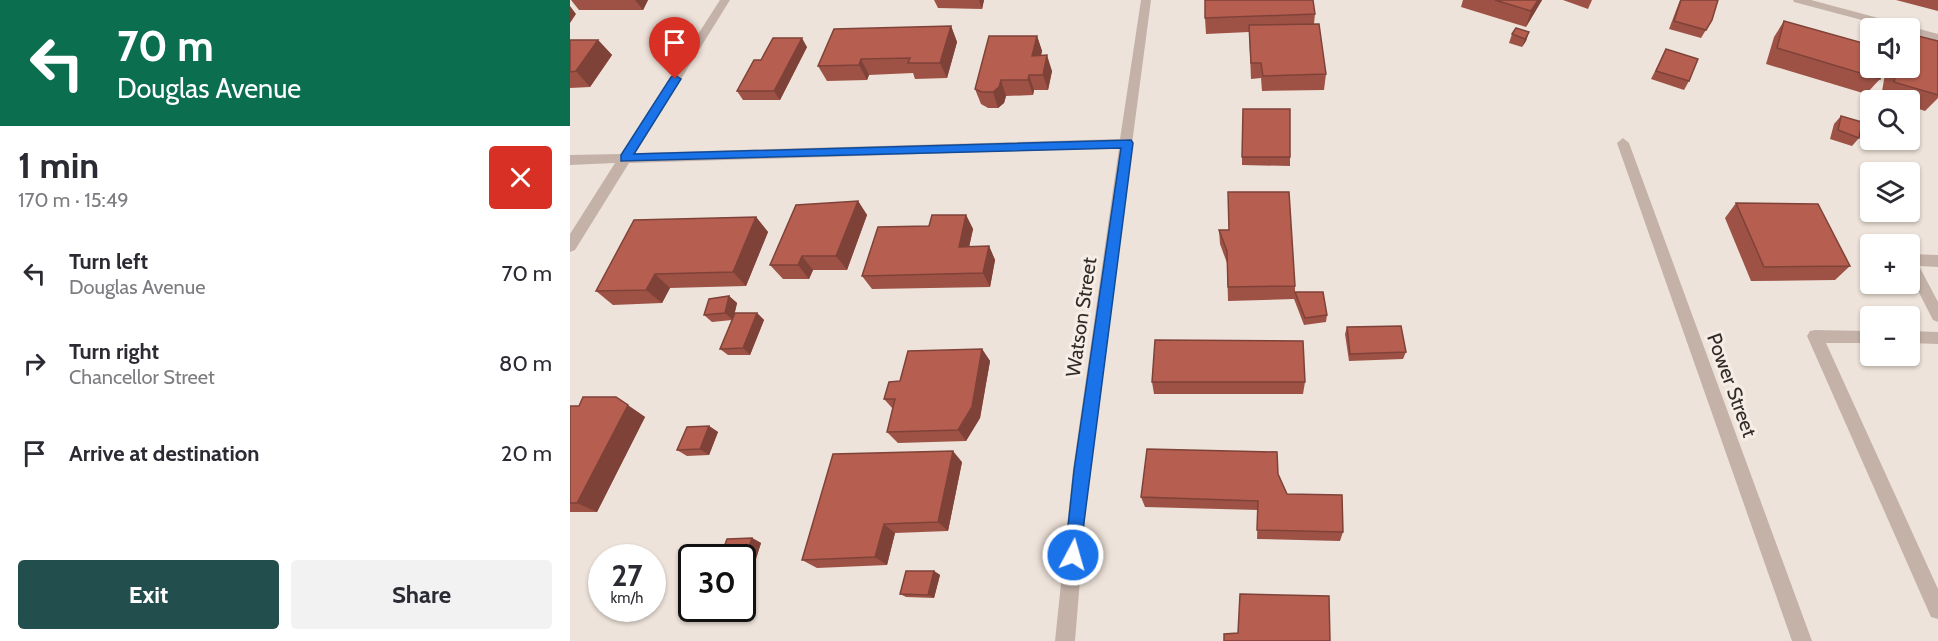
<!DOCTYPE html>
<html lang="en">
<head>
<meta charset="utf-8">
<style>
	body { margin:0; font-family:Cabin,sans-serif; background:#f2f2f3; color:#2b2b33; height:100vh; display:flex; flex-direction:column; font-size:22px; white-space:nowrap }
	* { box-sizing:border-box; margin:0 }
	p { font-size:20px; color:#7c7c81 }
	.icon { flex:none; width:33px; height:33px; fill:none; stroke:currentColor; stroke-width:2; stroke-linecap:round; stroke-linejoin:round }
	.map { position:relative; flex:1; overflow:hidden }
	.side { display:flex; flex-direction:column; background:#fff; width:570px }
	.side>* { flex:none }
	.hud { background:#0b6e4f; color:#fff; overflow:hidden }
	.controls { position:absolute; left:1290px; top:18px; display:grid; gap:12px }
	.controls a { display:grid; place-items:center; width:60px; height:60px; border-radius:6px; background:#fff; box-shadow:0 2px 4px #0004; font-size:30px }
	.speed { position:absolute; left:18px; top:544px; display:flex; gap:12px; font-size:30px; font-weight:700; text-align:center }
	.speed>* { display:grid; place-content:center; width:78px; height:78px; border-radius:50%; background:#fff; box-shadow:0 2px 4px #0004; line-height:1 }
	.speed small { font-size:15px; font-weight:400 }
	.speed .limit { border:3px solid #111; border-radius:9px; background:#fff; color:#111 }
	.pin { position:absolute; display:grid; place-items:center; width:51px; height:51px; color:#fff; margin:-62px -26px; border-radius:50% 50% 50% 0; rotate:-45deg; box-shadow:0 0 6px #0007 }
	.pin .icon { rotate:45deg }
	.me { position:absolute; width:66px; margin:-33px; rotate:6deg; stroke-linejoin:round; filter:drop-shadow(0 0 4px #0008) }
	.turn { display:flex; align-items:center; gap:21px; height:126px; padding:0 18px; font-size:27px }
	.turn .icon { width:78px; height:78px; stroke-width:2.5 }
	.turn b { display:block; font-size:42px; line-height:51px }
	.round { display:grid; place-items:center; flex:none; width:63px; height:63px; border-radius:6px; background:#f2f2f3 }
	.overview { display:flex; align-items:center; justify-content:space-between; height:102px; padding:0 18px }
	h1 { font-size:36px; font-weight:700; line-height:45px }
	.action { display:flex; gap:12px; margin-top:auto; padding:12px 18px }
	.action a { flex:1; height:69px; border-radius:6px; background:#224e4d; color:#fff; font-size:24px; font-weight:700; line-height:69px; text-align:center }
	.action a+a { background:#f2f2f3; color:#2b2b33 }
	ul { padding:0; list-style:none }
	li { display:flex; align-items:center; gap:18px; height:90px; padding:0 18px }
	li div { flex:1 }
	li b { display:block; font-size:22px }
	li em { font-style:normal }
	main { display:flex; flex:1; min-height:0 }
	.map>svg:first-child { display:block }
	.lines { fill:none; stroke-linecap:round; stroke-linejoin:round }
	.service { fill:#c4b2a8; fill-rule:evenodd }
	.minor { fill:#c4b2a8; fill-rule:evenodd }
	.wall { fill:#9d5245 }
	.shaded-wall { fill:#7f4238 }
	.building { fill:#b65f50; stroke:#7f4238; stroke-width:1.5 }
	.route { fill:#1a73e8; stroke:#114b97; stroke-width:1.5 }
	.labels { text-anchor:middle; stroke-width:6; stroke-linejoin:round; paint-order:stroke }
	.street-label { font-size:20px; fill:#322a27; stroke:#f6ede6 }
</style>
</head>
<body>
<main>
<section class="side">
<div class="hud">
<div class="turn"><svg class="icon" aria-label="left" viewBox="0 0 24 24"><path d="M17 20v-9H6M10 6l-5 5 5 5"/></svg><div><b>70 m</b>Douglas Avenue</div></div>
</div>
<div class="overview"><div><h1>1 min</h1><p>170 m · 15:49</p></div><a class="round" style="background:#d93025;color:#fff"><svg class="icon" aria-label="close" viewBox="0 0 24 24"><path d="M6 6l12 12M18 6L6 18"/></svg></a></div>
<ul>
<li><svg class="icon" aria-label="left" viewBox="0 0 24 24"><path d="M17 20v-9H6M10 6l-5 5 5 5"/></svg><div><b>Turn left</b><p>Douglas Avenue</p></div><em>70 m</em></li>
<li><svg class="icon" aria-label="right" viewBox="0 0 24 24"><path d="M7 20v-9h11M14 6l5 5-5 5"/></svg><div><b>Turn right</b><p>Chancellor Street</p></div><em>80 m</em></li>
<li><svg class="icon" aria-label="arrive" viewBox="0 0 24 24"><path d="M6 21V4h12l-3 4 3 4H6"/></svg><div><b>Arrive at destination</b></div><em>20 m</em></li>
</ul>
<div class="action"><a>Exit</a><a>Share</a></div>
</section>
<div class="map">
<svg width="1368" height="641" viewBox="0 0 1368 641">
	<rect width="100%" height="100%" fill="#eee3da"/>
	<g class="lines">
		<g class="service">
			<polygon points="1340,254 1368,255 1368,267 1349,266 1368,302 1368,322 1363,320 1340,275"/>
			<polygon points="1245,330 1300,331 1300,343 1256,343 1368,589 1368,619 1361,617 1237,336 1240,331"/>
			<polygon points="1340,331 1368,332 1368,344 1340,343"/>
		</g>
		<g class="minor">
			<polygon points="150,0 160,0 65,153 550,139 571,0 581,0 519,469 505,641 485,641 503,469 549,148 59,163 5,250 0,252 0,234 45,163 0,165 0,155 51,154"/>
			<polygon points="1223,0 1241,0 1368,34 1368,42 1340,34 1340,28 1322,28 1224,2"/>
			<polygon points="1053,138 1059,143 1242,641 1222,641 1047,143"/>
		</g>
	</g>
	<g class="wall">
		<polygon points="1,0 78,0 73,10 9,10"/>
		<polygon points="364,0 414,0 412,9 368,8"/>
		<polygon points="893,0 972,0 956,27 891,7"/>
		<polygon points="993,0 1022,0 1018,9"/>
		<polygon points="1110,0 1148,0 1142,20 1131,38 1099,29"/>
		<polygon points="1326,0 1368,0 1368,11"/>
		<polygon points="745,14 744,24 756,74 754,90 692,91 691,78 681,79 679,32 636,34 635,18"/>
		<polygon points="1214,21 1310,79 1296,94 1196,64 1204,37"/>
		<polygon points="381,26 387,42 377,78 345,79 343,73 299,75 297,80 257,81 248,66"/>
		<polygon points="959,32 956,41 952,47 939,43 942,34"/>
		<polygon points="1340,34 1368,41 1368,98 1355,111 1340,106 1340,100 1321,100 1311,97 1316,68 1340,68"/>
		<polygon points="467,36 472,51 471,56 482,71 478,90 464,90 463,95 436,96 434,103 428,108 418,108 411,104 405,89"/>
		<polygon points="0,40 28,40 42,55 20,87 0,88"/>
		<polygon points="237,47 210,100 173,100 167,91 191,60"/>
		<polygon points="1096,49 1119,81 1114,90 1081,79"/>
		<polygon points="1271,116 1289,138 1282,146 1260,139 1264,124"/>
		<polygon points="672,157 720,157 720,166 672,165"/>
		<polygon points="288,201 297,215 277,270 243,270 239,279 213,279 200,265"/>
		<polygon points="1166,203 1280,266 1265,280 1181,281 1155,218"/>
		<polygon points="396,215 403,229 399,247 419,246 425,260 420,287 302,289 292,276 359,226"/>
		<polygon points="186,217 198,232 176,286 100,288 92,303 43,305 26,291"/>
		<polygon points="649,230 725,286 725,292 757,315 756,322 734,325 724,299 658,301 657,263 650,244"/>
		<polygon points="159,296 167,303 164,316 187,313 194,320 180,355 158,355 150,349 162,320 142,322 134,315"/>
		<polygon points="777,327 836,352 833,359 779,361 775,334"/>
		<polygon points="412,349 420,361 410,418 396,441 328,443 317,432 323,409 314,399 330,381"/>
		<polygon points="582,382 735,382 733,394 584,394"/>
		<polygon points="46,397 75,417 27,512 0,512 0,406 9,406"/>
		<polygon points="139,426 148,432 139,455 117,456 107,450"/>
		<polygon points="392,462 378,531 325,533 317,565 247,568 232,560"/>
		<polygon points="708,474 717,494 773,532 770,541 687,539 688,510 575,507 571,497"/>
		<polygon points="182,538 191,543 183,568 172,568 172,558"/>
		<polygon points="364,571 370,575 364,598 336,597 330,594"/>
	</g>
	<g class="shaded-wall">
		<polygon points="65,0 78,0 73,10"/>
		<polygon points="409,0 414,0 412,9"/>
		<polygon points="968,0 972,0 956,27 961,11"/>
		<polygon points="0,6 6,14 0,23"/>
		<polygon points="381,26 387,42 377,78 370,63"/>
		<polygon points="959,32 956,41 952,47 955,39"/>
		<polygon points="467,36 472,51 467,71 462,56"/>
		<polygon points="232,38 237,47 210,100 204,91"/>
		<polygon points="28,40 42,55 20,87 6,71"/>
		<polygon points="477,55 482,71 478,90 473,75"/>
		<polygon points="291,59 299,75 297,80 289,65"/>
		<polygon points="459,75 464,90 463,95 458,80"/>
		<polygon points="431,80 436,96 434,103 428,108 423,92"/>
		<polygon points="288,201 297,215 277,270 266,256"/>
		<polygon points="396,215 403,229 396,261 389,247"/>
		<polygon points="186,217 198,232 176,286 163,272"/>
		<polygon points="419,246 425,260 420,287 413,273"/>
		<polygon points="232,256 243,270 239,279 228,265"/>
		<polygon points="85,274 100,288 92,303 76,290"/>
		<polygon points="159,296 167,303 163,320 155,313"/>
		<polygon points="187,313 194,320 180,355 173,348"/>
		<polygon points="412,349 420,361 410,418 396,441 388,430"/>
		<polygon points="46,397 75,417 27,512 7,503"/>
		<polygon points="139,426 148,432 139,455 130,449"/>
		<polygon points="383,451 392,462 378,531 368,522"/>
		<polygon points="314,524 325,533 317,565 305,557"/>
		<polygon points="182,538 191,543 183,568 174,563"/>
		<polygon points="364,571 370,575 364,598 358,595"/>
	</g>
	<g class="building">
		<polygon points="635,0 743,0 745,14 635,18"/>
		<polygon points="925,0 968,0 961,11"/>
		<polygon points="1111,0 1148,0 1142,20 1136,30 1104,21"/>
		<polygon points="1214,21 1300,45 1300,68 1311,68 1310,79 1207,48"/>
		<polygon points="749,24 756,74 693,76 691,63 681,63 679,25"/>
		<polygon points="381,26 370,63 338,63 340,58 291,59 289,65 248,66 264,29"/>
		<polygon points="946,28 959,32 955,39 942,34"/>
		<polygon points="1340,34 1368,41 1368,95 1324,82 1327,68 1340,68"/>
		<polygon points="419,36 467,36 462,56 477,55 473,75 459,75 458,80 431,80 429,87 423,92 412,92 405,89"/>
		<polygon points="203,38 232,38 204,91 167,91 184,60 191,60"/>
		<polygon points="0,40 28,40 6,71 0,72"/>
		<polygon points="1096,49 1128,59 1119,81 1086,71"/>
		<polygon points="673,109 720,109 720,157 672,157"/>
		<polygon points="1271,116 1292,122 1289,138 1268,130"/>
		<polygon points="658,192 719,192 725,286 658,287 657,251 649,230 659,230"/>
		<polygon points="288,201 266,256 232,256 228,265 200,265 226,205"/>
		<polygon points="1166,203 1248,204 1280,266 1194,267"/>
		<polygon points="362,215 396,215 389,247 419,246 413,273 292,276 308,227 359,226"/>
		<polygon points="186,217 163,272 85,274 76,290 26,291 64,220"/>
		<polygon points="725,292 753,292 757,315 735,318"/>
		<polygon points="159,296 155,313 134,315 139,299"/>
		<polygon points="165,313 187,313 173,348 150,349"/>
		<polygon points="831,326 836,352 780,354 777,327"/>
		<polygon points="585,340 733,341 735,382 582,382"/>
		<polygon points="412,349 402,407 388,430 317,432 325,399 314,399 319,382 330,381 338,351"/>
		<polygon points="13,397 46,397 58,405 7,503 0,503 0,406 9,406"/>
		<polygon points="139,426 130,449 107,450 117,427"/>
		<polygon points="577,449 707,452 708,474 717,494 772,495 773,532 687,530 688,501 571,497"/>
		<polygon points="383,451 368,522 314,524 305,557 232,560 263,454"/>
		<polygon points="182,538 174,563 172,563 172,558 150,558 157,539"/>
		<polygon points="336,571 364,571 358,595 330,594"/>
		<polygon points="670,594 759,596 760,641 654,641 654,634 668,633"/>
	</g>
	<polygon class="route" points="105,75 111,79 64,154 561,140 563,143 509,561 503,564 497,561 495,555 504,470 551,148 51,161 51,155 101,77"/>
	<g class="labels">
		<g class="street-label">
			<text transform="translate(511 317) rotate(-82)" y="7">Watson Street</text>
			<text transform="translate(1162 385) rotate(70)" y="7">Power Street</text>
		</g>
	</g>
</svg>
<div class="controls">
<a><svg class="icon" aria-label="sound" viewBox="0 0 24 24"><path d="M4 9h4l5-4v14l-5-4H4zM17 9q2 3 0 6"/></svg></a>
<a><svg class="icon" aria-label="search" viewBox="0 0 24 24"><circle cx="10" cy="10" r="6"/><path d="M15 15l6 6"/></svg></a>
<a><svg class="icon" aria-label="layers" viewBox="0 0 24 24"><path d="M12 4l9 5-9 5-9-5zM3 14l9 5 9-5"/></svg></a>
<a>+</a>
<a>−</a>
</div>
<div class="speed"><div>27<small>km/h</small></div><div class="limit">30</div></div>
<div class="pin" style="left:105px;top:79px;background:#d93025"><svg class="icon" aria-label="arrive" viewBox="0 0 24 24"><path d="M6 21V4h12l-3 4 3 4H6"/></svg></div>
<svg class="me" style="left:503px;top:555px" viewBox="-20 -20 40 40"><circle r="17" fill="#1a73e8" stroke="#fff" stroke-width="3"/><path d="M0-11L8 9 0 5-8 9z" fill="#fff"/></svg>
</div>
</main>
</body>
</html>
